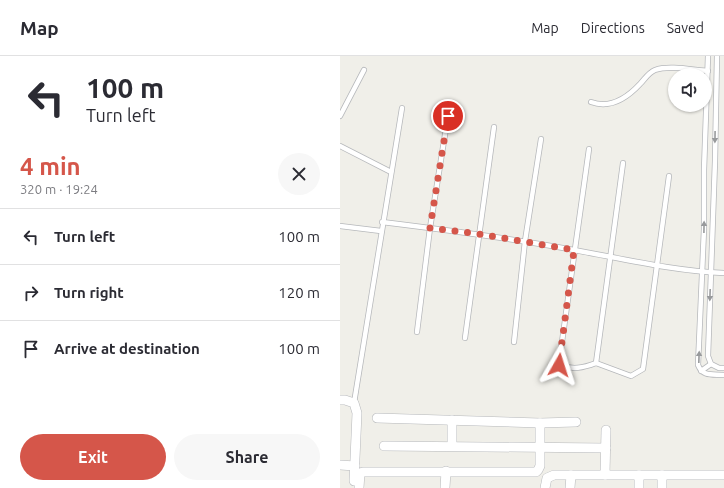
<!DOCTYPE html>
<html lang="en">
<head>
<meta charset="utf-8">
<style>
	body { margin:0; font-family:Ubuntu,sans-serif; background:#f7f7f7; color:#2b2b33; height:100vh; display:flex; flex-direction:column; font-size:15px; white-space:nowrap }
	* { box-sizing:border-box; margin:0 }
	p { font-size:13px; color:#7c7c81 }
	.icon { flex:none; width:22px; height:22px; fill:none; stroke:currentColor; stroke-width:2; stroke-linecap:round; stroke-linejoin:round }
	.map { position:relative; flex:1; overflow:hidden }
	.panel { display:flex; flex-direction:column; background:#fff; width:340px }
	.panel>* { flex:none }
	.hud { background:#fff; color:#2b2b33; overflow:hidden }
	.tools { position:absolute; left:328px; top:12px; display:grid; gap:8px }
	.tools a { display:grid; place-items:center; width:44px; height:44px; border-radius:50%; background:#fff; box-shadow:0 1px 3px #0004; font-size:20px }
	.pin { position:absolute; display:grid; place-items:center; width:34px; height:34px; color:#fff; margin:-17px; border:2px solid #fff; border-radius:50%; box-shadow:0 1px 4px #0007 }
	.me { position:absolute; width:44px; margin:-22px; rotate:6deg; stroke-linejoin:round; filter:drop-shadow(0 0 3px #0008) }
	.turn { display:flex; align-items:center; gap:14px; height:84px; padding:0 20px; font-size:18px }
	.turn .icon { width:52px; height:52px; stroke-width:2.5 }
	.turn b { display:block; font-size:28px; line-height:34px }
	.round { display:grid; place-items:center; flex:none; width:42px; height:42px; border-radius:21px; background:#f7f7f7 }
	.summary { display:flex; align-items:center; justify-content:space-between; height:68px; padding:0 20px }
	h1 { font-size:24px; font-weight:700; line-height:30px; color:#d5564a }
	.button { display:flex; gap:8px; margin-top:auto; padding:8px 20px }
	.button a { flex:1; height:46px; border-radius:24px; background:#d5564a; color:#fff; font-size:16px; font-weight:700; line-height:46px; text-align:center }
	.button a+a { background:#f7f7f7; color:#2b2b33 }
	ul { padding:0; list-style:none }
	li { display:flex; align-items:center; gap:12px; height:56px; padding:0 20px; border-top:1px solid #e1e1e2 }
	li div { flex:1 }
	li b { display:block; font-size:15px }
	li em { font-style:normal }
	header { display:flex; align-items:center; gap:24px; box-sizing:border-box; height:56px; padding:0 20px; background:#fff; border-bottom:1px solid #e1e1e2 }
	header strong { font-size:19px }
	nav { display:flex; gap:22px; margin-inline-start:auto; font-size:14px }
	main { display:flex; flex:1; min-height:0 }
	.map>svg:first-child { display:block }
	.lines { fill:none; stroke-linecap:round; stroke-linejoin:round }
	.service-casing { stroke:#b6b8bb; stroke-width:6 }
	.minor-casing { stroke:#b6b8bb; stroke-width:10 }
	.service { stroke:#fff; stroke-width:4.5 }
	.minor { stroke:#fff; stroke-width:9 }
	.oneway { fill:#989a9c }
	.route { stroke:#d5564a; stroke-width:7; stroke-dasharray:0 12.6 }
</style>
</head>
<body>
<header>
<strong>Map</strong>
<nav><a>Map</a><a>Directions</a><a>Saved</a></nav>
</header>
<main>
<section class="panel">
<div class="hud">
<div class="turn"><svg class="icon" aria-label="left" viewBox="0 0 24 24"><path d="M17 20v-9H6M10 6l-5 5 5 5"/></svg><div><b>100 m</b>Turn left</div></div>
</div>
<div class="summary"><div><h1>4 min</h1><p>320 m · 19:24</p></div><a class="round"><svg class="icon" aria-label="close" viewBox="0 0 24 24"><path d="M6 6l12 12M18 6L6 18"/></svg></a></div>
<ul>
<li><svg class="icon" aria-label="left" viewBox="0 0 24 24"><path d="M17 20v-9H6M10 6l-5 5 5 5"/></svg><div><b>Turn left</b></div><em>100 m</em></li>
<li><svg class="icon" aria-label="right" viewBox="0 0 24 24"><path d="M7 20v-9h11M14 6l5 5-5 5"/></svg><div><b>Turn right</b></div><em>120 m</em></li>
<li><svg class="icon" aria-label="arrive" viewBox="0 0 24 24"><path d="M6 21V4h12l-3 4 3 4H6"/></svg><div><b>Arrive at destination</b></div><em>100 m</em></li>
</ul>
<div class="button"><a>Exit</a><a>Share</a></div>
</section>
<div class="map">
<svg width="384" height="432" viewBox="0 0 384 432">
	<rect width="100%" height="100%" fill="#f0efe9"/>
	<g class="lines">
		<defs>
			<g id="service">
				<path d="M368,0L364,114V173L358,309C363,321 372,318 384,319"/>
				<polyline points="377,0 375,105 368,300 371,308 379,312 384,312"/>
				<path d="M251,46C270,53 287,42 300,28C305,23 308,17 315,14C329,9 353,14 368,15"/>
				<polyline points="0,60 24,14"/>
				<polyline points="0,90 51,116"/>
				<path d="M249,93L220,300L219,309C233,314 243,312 256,307L291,320L303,313L329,120"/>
				<path d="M42,166C107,174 171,182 234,194C284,203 334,215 384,217"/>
				<polyline points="0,170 41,175"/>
				<polyline points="77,276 90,172 108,60"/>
				<polyline points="125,282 154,71"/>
				<polyline points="174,286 185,185 201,83"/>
				<polyline points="256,307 283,107"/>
				<polyline points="361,315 371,308"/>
				<polyline points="14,347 62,52"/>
			</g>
			<g id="minor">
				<polyline points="0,344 5,344 14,347 17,357 14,425"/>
				<polyline points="37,362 200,367 236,366"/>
				<polyline points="112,364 112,390"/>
				<polyline points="44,390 266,392"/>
				<polyline points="0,409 15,410"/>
				<polyline points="265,419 266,374"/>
				<polyline points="322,419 322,432"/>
				<polyline points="19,432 20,417 23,416 196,416 198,414 200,410 200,367"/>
				<polyline points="105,432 106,415"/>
				<polyline points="205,432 207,422 214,419 384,419"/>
				<polyline points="230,432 231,419"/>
				<polyline points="299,432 299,419"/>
			</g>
		</defs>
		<use href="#service" class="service-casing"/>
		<use href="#minor" class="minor-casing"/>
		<use href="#service" class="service"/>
		<use href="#minor" class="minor"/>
	</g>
	<defs><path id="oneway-solid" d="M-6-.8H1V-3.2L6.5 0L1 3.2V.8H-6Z"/></defs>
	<g class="oneway">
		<use href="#oneway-solid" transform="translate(375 81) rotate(91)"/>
		<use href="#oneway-solid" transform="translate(364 171) rotate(-89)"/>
		<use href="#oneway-solid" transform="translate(370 239) rotate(92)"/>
		<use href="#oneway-solid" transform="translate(359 301) rotate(-88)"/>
	</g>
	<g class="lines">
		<polyline class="route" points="108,60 90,172 139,178 234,194 219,309"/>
	</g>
</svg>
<div class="tools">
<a><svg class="icon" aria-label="sound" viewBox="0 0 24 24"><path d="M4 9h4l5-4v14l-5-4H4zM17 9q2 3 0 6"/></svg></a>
</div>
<div class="pin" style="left:108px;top:60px;background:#d93025"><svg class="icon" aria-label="arrive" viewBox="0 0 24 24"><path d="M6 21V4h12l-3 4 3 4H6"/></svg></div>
<svg class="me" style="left:219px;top:309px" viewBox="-20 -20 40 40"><path d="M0-17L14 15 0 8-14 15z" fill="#d5564a" stroke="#fff" stroke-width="4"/></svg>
</div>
</main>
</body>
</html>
